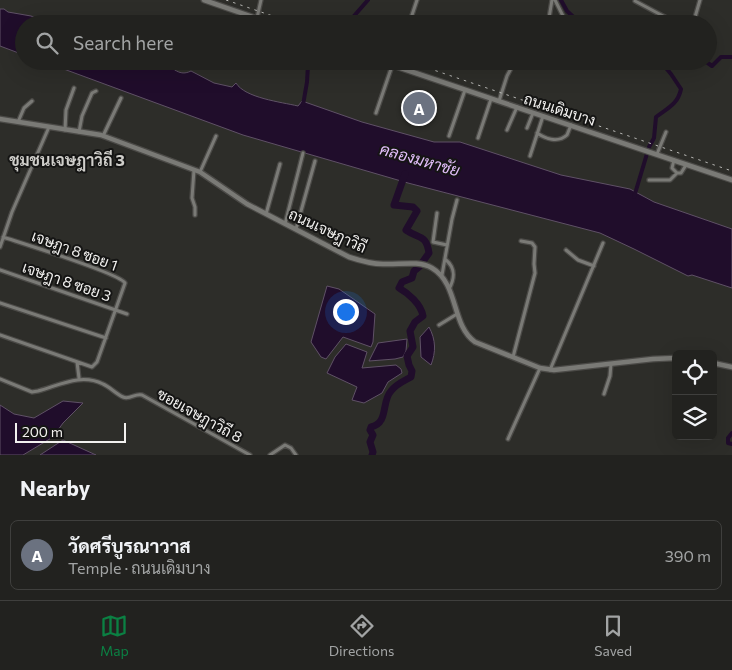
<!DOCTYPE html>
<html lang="en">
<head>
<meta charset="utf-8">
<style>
	:root { --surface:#22221f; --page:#2e2f2c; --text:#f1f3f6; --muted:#a2a4a4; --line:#3f3f3d; --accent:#0b8043 }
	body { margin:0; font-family:Commissioner,Sarabun,sans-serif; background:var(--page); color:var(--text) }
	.controls { position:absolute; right:15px; bottom:15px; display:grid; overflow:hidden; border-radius:8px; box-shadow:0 5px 20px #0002 }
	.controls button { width:45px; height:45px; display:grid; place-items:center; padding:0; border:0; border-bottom:1px solid var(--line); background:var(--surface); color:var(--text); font:25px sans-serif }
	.scale { position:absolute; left:15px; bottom:12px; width:111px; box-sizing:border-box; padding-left:5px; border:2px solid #f2f1ef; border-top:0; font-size:14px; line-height:18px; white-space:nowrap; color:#f2f1ef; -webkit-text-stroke:4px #151514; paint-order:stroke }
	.you { position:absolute; left:345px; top:311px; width:18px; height:18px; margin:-12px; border:4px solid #fff; border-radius:50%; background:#1a73e8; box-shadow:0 0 0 8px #1a73e833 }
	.badge { display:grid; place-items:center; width:32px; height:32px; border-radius:50%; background:var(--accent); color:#fff; font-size:16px; font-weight:700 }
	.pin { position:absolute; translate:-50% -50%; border:2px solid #fff; box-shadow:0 1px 5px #0006 }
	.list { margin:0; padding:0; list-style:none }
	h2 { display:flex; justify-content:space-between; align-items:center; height:65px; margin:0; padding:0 20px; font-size:21px }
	h2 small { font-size:16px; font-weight:400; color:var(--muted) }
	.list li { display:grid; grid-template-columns:32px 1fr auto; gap:15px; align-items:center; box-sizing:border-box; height:70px; margin:0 10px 10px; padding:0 10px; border:1px solid var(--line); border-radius:8px }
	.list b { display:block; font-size:19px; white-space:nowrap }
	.list p { margin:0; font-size:16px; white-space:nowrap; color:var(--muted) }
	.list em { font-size:16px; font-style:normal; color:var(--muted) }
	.icon { flex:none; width:28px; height:28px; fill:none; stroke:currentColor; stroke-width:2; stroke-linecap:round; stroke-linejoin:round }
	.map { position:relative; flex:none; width:732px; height:455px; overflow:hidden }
	.search { position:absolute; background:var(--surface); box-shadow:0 5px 20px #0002; left:15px; right:15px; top:15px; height:55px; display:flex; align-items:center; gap:12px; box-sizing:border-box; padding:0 18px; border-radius:28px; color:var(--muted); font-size:19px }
	.sheet { height:145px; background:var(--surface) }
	nav { display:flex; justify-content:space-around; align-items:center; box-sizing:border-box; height:70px; border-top:1px solid var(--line); background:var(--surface); font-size:14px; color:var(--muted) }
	nav a { display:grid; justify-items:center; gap:2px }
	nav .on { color:var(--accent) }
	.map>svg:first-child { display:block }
	.water { fill:#200d2b; stroke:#5f5166 }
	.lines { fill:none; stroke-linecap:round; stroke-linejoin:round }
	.canal { stroke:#200d2b; stroke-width:4 }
	.river { stroke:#200d2b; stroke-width:7 }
	.street-casing { stroke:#4b4a47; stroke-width:5.5 }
	.secondary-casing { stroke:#4b4a47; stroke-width:7 }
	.street { stroke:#7a7a76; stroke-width:3 }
	.secondary { stroke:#7a7a76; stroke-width:4.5 }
	.rail { stroke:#b7b7b4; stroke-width:1; stroke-dasharray:2.5 5; stroke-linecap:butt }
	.labels { text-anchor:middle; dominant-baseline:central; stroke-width:4; stroke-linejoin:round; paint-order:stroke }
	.street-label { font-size:15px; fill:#f2f1ef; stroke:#151514 }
	.neighbourhood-label { font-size:16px; font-weight:bold; fill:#d0cfcb; stroke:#151514 }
	.water-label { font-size:16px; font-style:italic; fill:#e1bdf9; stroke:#151514 }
</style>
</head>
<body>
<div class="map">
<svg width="732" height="455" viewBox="0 0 732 455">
	<rect width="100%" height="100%" fill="#2d2d29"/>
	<path class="water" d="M0,9H4L8,12L31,16L50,24H24V55L0,46Z
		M42,61H147C152,63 154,62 160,62C172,64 177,78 191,71L214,83L232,87L236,83C245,98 281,102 298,106L302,101L362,122L434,142H460L561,175L630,189L654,202L732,229V288L692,275L688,276L634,249L600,233L408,183L243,135Z
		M327,286L339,289L375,314L373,342L371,347L343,337L326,359L321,357L311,342Z
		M429,327C436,340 436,352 431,365L421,357L420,337Z
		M407,339L406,351L403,357L395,359L369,361L378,343Z
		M346,344L367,352L362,368L396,365L401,369L402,373L388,382L382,393L364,403L352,400L357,387L327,373L335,357Z
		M63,401L83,403L63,423L53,437L23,455H0V405L14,414L34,418Z
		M63,440L96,455H40Z"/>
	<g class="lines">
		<path class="canal" d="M561,0L567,11L581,24
			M347,24L368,0
			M705,61L712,66L721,57H732
			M303,105L307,82L308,65L310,61
			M634,197L649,147L654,138L656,117C668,108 678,104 681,89L671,74L660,61
			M732,433L728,438V443L732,444"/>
		<path class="river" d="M372,455L373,452L370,442L373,435L370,430L371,427C389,423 381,402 391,391C396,384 404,381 411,377L412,371L409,365L407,356L413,347L410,331L415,322L423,316C421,304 408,293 399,288L402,282L412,278L414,271L419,267L429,253C426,234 419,239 406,230L417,211L413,207L394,205L405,174"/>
		<defs>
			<path id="street" d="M555,0L563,16L570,24
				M635,1L678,24
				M257,18L261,0
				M244,24L247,15
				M409,24L417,0
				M548,24L552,0
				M693,24L700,0
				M499,101L507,76L515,61
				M376,113L392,66
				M18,122L24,108L32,101
				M527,128L533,113
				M65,130L66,110L74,88
				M507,130L517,107
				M79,132L82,116L92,93L96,91
				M537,133C546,139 558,143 567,135L571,125
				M103,136L121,98
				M449,136L465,90
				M478,138L491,99
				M657,154L666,132
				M530,156L543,116
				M674,160L672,168L677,173H681L686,165
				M194,170L192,198L195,207V215
				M200,172L216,136
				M649,180H670L677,173
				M437,213L433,242L447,245
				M266,214L280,164
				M285,224L303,153
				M296,229L315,161
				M0,247L12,212L49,127
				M566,250L578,260L594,266
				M445,259C456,268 455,278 449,289
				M0,270L127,314
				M442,275L452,219L457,200
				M0,303L106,338
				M439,325L457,314
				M0,335L92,367L97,362L125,283C119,273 21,243 3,237
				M513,357L535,273L534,264L535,247L532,243L521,241
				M77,362L79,378
				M550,370L603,243
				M0,379L32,392L38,391C60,385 81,373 103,384C110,387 116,394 123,397C130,400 135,393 142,395L250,455
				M604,394L610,376L611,364
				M508,439L540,368
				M270,455L285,445L291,448L296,455"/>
			<path id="secondary" d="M204,0L273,24
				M380,61L732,180
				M0,119L101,135L200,172L247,204L349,257C361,261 371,264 383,264C399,265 418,260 432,268C459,284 451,325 475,342L540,368L554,370L653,359L676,358
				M713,363L732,367"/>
		</defs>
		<use href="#street" class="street-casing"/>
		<use href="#secondary" class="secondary-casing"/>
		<use href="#street" class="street"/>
		<use href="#secondary" class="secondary"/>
		<path class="rail" d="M226,0L296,24
			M407,61L732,171"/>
	</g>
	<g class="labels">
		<g class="street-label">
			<text transform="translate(560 109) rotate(18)">ถนนเดิมบาง</text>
			<text transform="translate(328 230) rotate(25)">ถนนเจษฎาวิถี</text>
			<text transform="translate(75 250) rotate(20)">เจษฎา 8 ซอย 1</text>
			<text transform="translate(67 281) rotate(19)">เจษฎา 8 ซอย 3</text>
			<text transform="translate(200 415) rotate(29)">ซอยเจษฎาวิถี 8</text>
		</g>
		<g class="neighbourhood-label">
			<text x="67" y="159">ชุมชนเจษฎาวิถี 3</text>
		</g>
		<g class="water-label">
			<text transform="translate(420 159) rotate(16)">คลองมหาชัย</text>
		</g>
	</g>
</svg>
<div class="controls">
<button><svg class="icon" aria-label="locate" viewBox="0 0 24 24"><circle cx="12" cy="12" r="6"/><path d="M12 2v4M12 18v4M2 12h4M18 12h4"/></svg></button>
<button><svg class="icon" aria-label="layers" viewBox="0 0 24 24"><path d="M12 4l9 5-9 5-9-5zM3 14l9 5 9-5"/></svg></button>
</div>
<div class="scale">200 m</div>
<div class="you"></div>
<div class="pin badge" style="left:419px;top:108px;background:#6b7280">A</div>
<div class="search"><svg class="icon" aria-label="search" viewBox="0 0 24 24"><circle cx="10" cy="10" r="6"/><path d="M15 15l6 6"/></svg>Search here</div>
</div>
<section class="sheet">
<h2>Nearby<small></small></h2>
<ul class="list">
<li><span class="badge" style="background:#6b7280">A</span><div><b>วัดศรีบูรณาวาส</b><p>Temple · ถนนเดิมบาง</p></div><em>390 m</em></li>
</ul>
</section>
<nav>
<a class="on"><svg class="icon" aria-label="map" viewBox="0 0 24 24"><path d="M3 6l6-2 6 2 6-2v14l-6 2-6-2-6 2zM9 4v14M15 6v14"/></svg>Map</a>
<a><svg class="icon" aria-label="directions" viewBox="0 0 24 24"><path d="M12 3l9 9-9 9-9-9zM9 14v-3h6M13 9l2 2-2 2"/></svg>Directions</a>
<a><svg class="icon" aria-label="saved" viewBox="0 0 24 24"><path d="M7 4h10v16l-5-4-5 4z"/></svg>Saved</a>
</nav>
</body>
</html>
